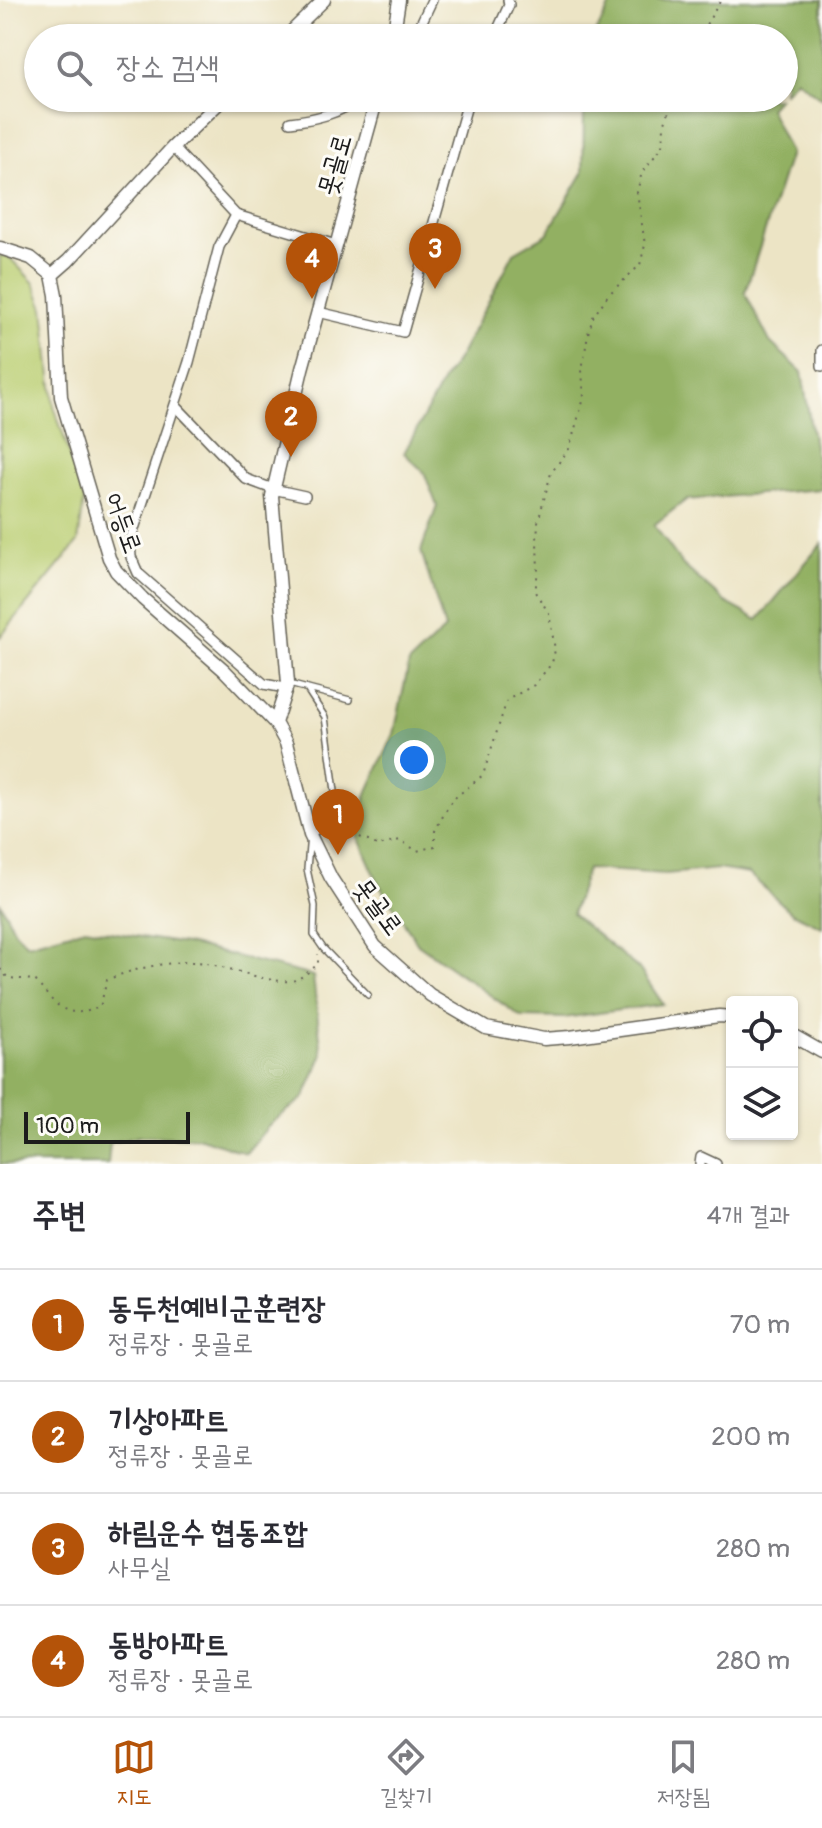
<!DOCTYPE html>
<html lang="ko">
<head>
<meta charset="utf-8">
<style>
	:root { --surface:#fff; --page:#f7f7f7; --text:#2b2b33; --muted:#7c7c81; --line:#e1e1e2; --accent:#b45309 }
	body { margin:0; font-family:Pangolin,"Poor Story",sans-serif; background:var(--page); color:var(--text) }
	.controls { position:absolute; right:24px; bottom:24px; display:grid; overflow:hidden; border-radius:8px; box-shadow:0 2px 6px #0004 }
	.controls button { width:72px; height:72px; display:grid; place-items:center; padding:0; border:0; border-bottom:2px solid var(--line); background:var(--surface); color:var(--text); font:40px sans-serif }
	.scale { position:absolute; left:24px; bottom:20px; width:166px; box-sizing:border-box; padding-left:8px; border:4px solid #1c1c1c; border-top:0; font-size:22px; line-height:28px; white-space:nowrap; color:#1c1c1c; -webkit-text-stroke:6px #fdfcf7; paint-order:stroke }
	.you { position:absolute; left:414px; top:760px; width:28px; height:28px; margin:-20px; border:6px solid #fff; border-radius:50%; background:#1a73e8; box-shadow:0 0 0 12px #1a73e833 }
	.badge { display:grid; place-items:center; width:52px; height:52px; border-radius:50%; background:var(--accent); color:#fff; font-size:26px; font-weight:700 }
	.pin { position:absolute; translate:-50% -66px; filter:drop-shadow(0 2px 4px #0008) }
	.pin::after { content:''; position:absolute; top:42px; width:28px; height:24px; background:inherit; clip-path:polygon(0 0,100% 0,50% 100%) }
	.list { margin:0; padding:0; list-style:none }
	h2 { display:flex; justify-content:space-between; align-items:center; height:104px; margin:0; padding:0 32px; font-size:34px }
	h2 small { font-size:26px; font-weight:400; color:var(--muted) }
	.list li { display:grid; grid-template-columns:52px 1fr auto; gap:24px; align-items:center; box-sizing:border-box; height:112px; padding:0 32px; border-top:2px solid var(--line) }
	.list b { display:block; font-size:30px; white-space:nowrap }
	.list p { margin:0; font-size:26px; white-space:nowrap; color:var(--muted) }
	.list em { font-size:26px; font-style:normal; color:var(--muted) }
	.icon { flex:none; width:44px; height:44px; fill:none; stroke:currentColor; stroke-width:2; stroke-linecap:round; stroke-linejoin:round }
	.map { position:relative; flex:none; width:822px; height:1164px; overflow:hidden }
	.search { position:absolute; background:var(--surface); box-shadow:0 2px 6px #0004; left:24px; right:24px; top:24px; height:88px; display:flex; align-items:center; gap:20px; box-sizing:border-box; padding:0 28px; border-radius:44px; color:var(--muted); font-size:30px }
	.sheet { height:552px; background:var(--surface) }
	nav { display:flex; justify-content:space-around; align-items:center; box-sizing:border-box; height:112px; border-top:2px solid var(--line); background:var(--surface); font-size:22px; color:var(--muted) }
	nav a { display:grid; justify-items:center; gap:4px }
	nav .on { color:var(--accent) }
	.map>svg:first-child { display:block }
	.green { fill:#b9cd70; stroke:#6a7446; stroke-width:2 }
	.forest { fill:#92b062; stroke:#57663f; stroke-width:2 }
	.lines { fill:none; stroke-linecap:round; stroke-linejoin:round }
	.service-casing { stroke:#656257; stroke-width:8 }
	.minor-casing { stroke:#656257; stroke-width:12 }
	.tertiary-casing { stroke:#656257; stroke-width:15 }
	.path { stroke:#656257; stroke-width:2; stroke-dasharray:2 6; stroke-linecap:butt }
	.service { stroke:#fff; stroke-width:5 }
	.minor { stroke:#fff; stroke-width:9 }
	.tertiary { stroke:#fff; stroke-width:12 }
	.labels { text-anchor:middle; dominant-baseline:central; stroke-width:6; stroke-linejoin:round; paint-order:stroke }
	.street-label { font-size:26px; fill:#1c1c1c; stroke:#fdfcf7 }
</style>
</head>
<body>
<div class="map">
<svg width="822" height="1164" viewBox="0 0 822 1164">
	<rect width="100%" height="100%" fill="#fdfcf7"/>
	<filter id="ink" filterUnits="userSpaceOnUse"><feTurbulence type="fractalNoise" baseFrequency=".0125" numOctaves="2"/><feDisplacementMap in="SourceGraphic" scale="16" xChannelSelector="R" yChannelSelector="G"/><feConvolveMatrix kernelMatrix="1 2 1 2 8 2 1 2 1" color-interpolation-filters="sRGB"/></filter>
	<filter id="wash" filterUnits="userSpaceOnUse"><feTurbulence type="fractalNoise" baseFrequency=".006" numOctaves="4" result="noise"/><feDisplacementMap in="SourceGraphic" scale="32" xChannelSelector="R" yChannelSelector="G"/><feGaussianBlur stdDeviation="1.8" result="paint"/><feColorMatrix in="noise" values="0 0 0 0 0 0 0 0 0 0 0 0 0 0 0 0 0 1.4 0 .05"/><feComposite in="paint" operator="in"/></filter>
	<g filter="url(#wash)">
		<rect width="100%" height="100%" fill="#ece4c5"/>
		<path class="green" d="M0,255L9,257L34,283L44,308L54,406L84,500L78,542L0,637Z"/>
		<path class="forest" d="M613,0H822V99L796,79L784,92V38H593Z
			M581,98H778L769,108L790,153L745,293L770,342L802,372L821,489L686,500L654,525L683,565L725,602L758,620L822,543V927L792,913L749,874L718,869L666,874L587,869L572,914L640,970L663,1004L564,1018L521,1017L418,944L379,884L355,830L368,791L394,734L409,663L445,629L421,551L437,506L424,472L404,453L445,377L459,357L514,253L547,234L583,173L584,113Z
			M0,902L15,931L27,944L85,928L191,945L313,976L322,1056L304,1098L270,1124L246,1153L201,1138L140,1136L110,1143L108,1164H0Z"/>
	</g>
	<g filter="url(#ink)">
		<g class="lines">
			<defs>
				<path id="service" d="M289,684L350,700
					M306,688L325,717L335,791L330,823L310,835L307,869L315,906L314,935L323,948L368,995"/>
				<path id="minor" d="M409,38L417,32L432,0
					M494,38L509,5L508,0
					M290,122C315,119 339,114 359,98
					M173,147L236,215
					M236,215L219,247L189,362L130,541L131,557L138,573L264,684L285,688
					M236,215L336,245
					M318,312L403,332L469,98
					M822,350V366
					M175,405L246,479L273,489L305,496
					M700,1164L701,1157L716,1164"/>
				<path id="tertiary" d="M285,38L324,0
					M393,38L399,0
					M0,248L31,258L52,275L56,295L61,397L109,558L116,571L143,599L224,670L275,723L286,743L310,835L331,878L375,946L430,995L486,1028L544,1039L570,1037L719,1016L732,1017
					M52,275L68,261L173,147L224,98
					M275,723L288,683L272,496L302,369L377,98
					M792,1035L822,1052"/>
			</defs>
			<use href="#service" class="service-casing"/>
			<use href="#minor" class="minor-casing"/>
			<use href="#tertiary" class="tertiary-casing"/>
			<path class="path" d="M698,38L721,0
				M338,827L379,846L400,840L417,851L435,846V831L451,801L483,775L507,700L534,685L552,663L555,650L549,613L535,592L538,571L537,541L538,522L551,473L569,449L584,398L582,370L588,334L593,317L608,295L640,265L645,245L637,192L642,172L663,146L664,125L674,98
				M0,969L8,978L35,980C55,1005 66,1021 100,1007L107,980C133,968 177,959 205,963C227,966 279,988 298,979C305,975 312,969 318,964V954"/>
			<use href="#service" class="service"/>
			<use href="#minor" class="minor"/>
			<use href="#tertiary" class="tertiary"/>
		</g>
	</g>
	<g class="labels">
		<g class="street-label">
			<text transform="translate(335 165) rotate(-74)">못골로</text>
			<text transform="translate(123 523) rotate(70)">어등로</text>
			<text transform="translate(378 907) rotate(54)">못골로</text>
		</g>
	</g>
</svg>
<div class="controls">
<button><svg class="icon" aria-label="locate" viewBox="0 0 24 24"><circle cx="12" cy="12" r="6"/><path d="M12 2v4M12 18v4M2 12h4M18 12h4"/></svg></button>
<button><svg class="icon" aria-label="layers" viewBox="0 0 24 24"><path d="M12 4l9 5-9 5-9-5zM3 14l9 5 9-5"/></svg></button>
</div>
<div class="scale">100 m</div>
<div class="you"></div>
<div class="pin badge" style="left:338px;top:855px">1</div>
<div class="pin badge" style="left:291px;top:457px">2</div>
<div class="pin badge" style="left:435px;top:289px">3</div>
<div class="pin badge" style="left:312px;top:299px">4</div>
<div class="search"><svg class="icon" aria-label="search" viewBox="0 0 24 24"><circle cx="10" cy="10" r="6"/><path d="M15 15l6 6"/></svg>장소 검색</div>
</div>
<section class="sheet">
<h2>주변<small>4개 결과</small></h2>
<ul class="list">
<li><span class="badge">1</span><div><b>동두천예비군훈련장</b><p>정류장 · 못골로</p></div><em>70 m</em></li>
<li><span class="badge">2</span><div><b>기상아파트</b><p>정류장 · 못골로</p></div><em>200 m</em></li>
<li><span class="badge">3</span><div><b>하림운수 협동조합</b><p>사무실</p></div><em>280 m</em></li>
<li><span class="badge">4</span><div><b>동방아파트</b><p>정류장 · 못골로</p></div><em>280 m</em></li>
</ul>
</section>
<nav>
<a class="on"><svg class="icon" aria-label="map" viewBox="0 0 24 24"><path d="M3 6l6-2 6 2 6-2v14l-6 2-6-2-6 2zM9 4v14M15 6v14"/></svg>지도</a>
<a><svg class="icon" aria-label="directions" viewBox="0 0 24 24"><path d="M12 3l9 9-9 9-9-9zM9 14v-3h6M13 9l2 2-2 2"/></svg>길찾기</a>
<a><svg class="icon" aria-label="saved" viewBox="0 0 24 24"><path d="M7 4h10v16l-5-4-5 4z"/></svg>저장됨</a>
</nav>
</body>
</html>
